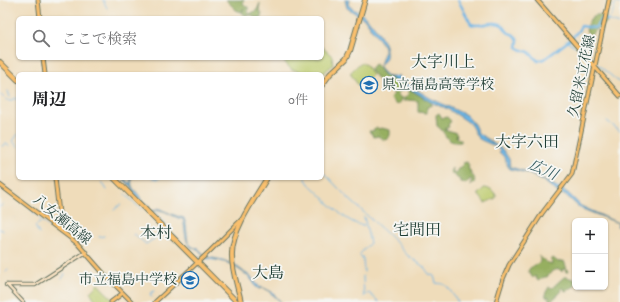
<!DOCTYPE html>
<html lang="ja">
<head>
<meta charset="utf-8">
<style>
	:root { --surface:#fff; --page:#f2f2f2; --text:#202124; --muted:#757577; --line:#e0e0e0 }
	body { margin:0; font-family:"IM FELL DW Pica","Noto Serif JP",serif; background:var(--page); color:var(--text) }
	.controls { position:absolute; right:12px; bottom:12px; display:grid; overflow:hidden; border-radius:6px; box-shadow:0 1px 3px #0004 }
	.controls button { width:36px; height:36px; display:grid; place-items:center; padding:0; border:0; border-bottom:1px solid var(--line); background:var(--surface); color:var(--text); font:20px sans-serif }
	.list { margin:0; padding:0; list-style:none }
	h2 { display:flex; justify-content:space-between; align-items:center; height:52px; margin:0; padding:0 16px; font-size:17px }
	h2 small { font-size:13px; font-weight:400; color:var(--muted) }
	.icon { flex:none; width:22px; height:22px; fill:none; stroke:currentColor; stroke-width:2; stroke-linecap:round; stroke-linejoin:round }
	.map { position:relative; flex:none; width:620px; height:302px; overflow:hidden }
	.search { position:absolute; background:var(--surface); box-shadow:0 1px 3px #0004; left:16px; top:16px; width:308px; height:44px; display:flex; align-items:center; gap:10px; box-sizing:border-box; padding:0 14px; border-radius:6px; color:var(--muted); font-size:15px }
	.panel { position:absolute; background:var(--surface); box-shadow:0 1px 3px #0004; left:16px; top:72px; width:308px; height:108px; border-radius:6px }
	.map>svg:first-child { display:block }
	.green { fill:#bdcb6d; stroke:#6e8450 }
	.forest { fill:#96af60; stroke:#5a764a }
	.water { fill:#6eb5e5; stroke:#46798c }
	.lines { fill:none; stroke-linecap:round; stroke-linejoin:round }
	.stream { stroke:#6eb5e5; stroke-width:1 }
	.river { stroke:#6eb5e5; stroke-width:2.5 }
	.secondary-casing { stroke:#687563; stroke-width:4.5 }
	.primary-casing { stroke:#687563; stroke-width:5 }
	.highway-casing { stroke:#687563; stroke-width:6 }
	.secondary { stroke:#fde5c5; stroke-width:2.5 }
	.primary { stroke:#f9bf6d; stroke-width:3 }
	.highway { stroke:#f9bf6d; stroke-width:4 }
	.labels { text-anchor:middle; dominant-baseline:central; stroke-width:3.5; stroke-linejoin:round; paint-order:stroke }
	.street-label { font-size:14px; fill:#1f3d34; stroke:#f6f6f2 }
	.poi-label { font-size:14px; fill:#1f3d34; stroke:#f6f6f2; text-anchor:start }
	.water-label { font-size:15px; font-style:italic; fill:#335b60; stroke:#f6f6f2 }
	.quarter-label { font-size:16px; fill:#1f3d34; stroke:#f6f6f2 }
</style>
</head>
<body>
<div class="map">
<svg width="620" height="302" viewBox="0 0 620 302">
	<rect width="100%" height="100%" fill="#f6f6f2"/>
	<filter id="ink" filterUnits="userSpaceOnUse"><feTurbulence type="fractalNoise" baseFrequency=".025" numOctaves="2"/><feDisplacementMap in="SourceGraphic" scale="8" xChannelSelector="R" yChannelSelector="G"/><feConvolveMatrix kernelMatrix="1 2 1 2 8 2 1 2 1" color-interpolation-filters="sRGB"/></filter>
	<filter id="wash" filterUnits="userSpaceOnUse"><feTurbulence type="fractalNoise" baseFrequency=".012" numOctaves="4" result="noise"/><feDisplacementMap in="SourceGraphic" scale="16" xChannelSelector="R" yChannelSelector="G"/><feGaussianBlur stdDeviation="0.9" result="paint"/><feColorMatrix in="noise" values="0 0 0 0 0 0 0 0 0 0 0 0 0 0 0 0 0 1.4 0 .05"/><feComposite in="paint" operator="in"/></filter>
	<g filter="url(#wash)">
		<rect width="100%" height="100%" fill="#efdcba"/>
		<path class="green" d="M322,47L332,56L333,65L322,74H307L291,69L281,58H322Z
			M360,63H362L366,65L372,75L360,88L350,73Z
			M484,188L491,189L496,195V198L485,203L478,194Z
			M98,284C103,290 108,294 113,299L110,302H97L90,292Z"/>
		<path class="forest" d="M226,0H244L243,4L246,7H248V13L250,14L257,10L260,3L259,10L262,14L260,18H255L252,15H245L242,13L244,8L241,12L236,10Z
			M595,15H604L608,21L591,34H589L586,31L590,19Z
			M374,64C379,66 380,72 385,76C392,81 400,81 406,87L401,91H399L397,95L403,99L400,100L401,102L396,105L390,98L394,94L388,87L385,89L370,70V69Z
			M409,89L431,102L432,105L427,107V113L418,112V101L407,100L404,102V98L408,95Z
			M439,113L442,118L447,117L451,121L448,125L449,127L444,129L456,133L457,136H456L457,138L461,140V142C444,144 447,132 437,126L436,115Z
			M376,127L379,129L381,128L390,130V135L388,139L384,140L378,136L374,137L369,131H373Z
			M467,162L469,166L468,169L470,170V172C473,177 476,177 474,183L470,185L472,179H470L466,184L462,182H460V180L450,172L452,168L453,172L456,174L457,170L463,164V163Z
			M539,256L546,262L552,264V262L550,260L553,258L558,262L564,261L568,272H566L565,269H563L562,272L559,269L552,271L547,277H544L538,281L535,276L533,278L528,271L530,268L540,262V259Z
			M564,277H567L575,280V286L565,291L564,288L561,289L560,293L551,301H549V296L547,298L545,294L549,287L552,288Z"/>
		<path class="water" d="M345,0H349L348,4C351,9 356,10 360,13C371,20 389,42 386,57C385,61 381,63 379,67L386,75L392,78L393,76L396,77L398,75L399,79L430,98L466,115L474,124L478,133L503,150L509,159L510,167L528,172L538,177L568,193L581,206L620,224V228L617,226L618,223L580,208L568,197L556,191L545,182L527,173L510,169C505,164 508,159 499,152L500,151C495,144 485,143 478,138C475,134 473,128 470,124C468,121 445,107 441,106L442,107L429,101L403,84L385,76L379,68L384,53V47L381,42L371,28H370L369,23L367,24L366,20L347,8Z
			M123,178L130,184L131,178H132C131,187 132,187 138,194C140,196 141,200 143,203L149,205L150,210L153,211L158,208C167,212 175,216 184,218L186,225L188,243L193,247L199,249L207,257L223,260L236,266L251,277L260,288L262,287L272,292L281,302L266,289L263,288L259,289L255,286C254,278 232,264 224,262C218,260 212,260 206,257C203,255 201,251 197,250C194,248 191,248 189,245C185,241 185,226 183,219C172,218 163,206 153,212L149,211L148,205L142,204C138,198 132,192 131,185H129Z"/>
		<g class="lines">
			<path class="stream" d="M103,0L107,8
				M620,4L617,3L614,5C614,11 612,16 607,20L620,24
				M566,41L575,46
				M589,58L595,62
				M597,64L620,83
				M8,91L10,97
				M1,95L5,99L10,101L16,98L18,101
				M607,121L620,131
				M18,134L13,141L17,146H18
				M2,146L6,144L9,146
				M322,171L346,196
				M153,178L158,179L160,178
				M305,178L310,185
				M102,182L107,190
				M311,186C326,199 343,222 364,226
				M125,194L141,209
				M347,197L394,240L407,255L424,267L429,274L434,276L436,283L443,284L447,286L458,302
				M0,207L2,205
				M30,209L48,227
				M114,210L121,204
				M154,211L184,246
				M50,213L57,209
				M15,218L17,220
				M0,229L3,231
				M39,234L35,226L41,222
				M133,235L134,234L146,244L155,238
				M168,236L171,239
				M99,237L104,236
				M192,254L196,258H201
				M360,254L370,243L364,217
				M360,255L363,259L364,272
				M204,258L214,260
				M6,272L8,270
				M186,276L187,277
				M363,276L364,296
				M62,279L65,274
				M18,293L19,295
				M364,296L369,293L379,302
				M152,297L150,294L154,291"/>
			<path class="river" d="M458,0L471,24C480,28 490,20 500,24C505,25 505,31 509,33C511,34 514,34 515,36L518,41L517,47L522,50L529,52L538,61L546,58L571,39L578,31L581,26L595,28L602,19L607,20"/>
		</g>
	</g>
	<g filter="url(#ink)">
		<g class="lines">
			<defs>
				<path id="secondary" d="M6,285H35L86,252
					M7,285L23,302"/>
				<path id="primary" d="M38,0L40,18
					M537,0L620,96
					M43,58L45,74
					M55,178L61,231
					M0,185L77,243L105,275L132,302
					M111,302L123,293
					M155,302L210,251L241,220
					M496,302L503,279L509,265L543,212L572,174L609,0"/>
				<path id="highway" d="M0,62L18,80
					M322,85L330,74L346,59L350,51L365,0
					M114,178L237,302
					M241,302C238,287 231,269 232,253C232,230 255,198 267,178"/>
			</defs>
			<use href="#secondary" class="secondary-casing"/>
			<use href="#primary" class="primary-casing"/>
			<use href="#highway" class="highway-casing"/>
			<use href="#secondary" class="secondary"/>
			<use href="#primary" class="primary"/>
			<use href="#highway" class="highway"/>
		</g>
	</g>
	<defs>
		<symbol id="school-ring" viewBox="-11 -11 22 22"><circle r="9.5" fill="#f6f6f2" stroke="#1f6fb2" stroke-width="1.5"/><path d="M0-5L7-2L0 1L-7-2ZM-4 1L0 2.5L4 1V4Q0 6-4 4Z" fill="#1f6fb2"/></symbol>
	</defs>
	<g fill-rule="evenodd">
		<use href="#school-ring" x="359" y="75" width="20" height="20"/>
		<use href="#school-ring" x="180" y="270" width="20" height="20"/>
	</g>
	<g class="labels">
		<g class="street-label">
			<text transform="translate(582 76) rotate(-78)">久留米立花線</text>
			<text transform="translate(62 220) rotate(39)">八女瀬高線</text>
		</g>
		<g class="poi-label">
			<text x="382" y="85">県立福島高等学校</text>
			<text x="177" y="280" text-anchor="end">市立福島中学校</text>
		</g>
		<g class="water-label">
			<text transform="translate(543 170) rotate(24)">広川</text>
		</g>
		<g class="quarter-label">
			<text x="443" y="62">大字川上</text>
			<text x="527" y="142">大字六田</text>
			<text x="417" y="230">宅間田</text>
			<text x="156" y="233">本村</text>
			<text x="268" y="273">大島</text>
		</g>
	</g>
</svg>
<div class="controls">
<button>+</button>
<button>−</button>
</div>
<div class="search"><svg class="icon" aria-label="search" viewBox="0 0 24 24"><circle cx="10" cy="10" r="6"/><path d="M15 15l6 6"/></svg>ここで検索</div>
<section class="panel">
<h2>周辺<small>0件</small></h2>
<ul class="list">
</ul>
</section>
</div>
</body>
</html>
